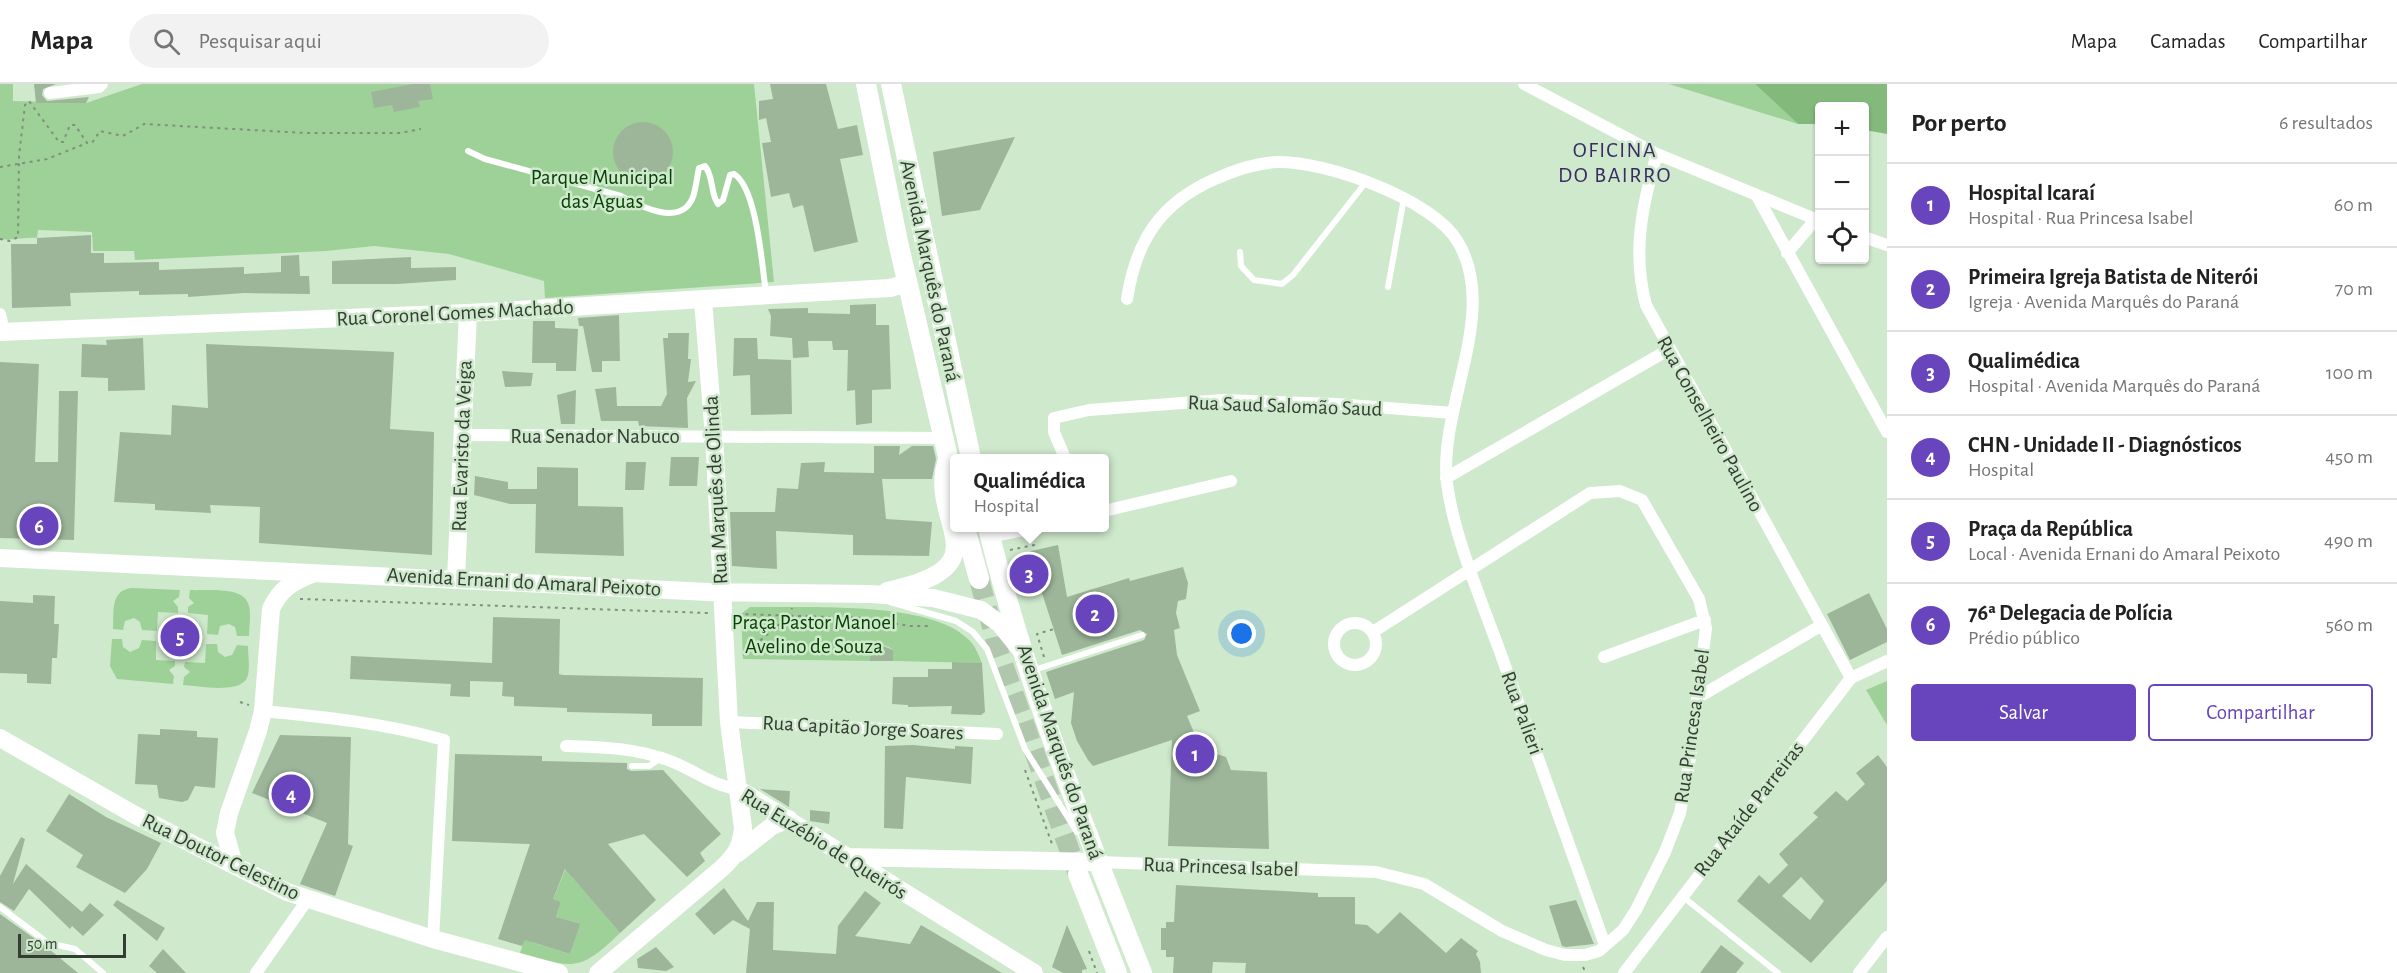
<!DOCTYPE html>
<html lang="pt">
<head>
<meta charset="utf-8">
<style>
	:root { --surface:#fff; --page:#f2f2f2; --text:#222; --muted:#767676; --line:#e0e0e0; --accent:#6845bd }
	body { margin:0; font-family:"Alegreya Sans",sans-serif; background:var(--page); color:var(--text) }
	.controls { position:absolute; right:18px; top:18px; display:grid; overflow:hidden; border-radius:6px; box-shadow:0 2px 4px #0004 }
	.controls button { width:54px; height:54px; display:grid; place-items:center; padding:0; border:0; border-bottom:2px solid var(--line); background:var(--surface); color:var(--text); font:30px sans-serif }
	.scale { position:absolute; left:18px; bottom:15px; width:108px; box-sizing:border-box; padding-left:6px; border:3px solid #333d32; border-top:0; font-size:16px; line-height:21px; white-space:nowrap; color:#333d32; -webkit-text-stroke:4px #cfe9cc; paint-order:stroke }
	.you { position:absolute; left:1242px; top:550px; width:21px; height:21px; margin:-15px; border:4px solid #fff; border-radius:50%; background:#1a73e8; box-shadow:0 0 0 9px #1a73e833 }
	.badge { display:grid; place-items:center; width:39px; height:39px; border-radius:50%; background:var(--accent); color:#fff; font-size:20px; font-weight:700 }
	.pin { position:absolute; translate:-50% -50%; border:3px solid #fff; box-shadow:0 2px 6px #0006 }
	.popup { position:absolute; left:950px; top:370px; width:159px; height:78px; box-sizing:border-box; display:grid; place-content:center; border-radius:6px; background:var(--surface); filter:drop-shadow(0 2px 4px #0005); font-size:20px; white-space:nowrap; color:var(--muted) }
	.popup b { font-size:22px; color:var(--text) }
	.popup::after { content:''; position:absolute; left:50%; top:100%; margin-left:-12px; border:12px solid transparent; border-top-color:var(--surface) }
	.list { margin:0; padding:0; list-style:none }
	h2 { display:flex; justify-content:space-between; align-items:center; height:78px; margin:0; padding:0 24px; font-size:26px }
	h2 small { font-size:20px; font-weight:400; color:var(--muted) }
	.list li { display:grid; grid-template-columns:39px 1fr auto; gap:18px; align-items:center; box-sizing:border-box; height:84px; padding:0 24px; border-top:2px solid var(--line) }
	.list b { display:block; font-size:22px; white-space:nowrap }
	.list p { margin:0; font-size:20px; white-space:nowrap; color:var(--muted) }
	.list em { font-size:20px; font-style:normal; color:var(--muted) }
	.actions { display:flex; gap:12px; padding:18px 24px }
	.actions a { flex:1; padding:14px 0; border:2px solid var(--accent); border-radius:6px; text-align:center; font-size:21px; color:var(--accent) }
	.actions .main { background:var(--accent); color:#fff }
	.icon { flex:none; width:33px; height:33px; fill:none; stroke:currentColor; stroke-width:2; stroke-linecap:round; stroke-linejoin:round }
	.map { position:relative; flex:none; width:1887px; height:889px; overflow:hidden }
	header { display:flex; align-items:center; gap:36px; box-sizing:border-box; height:84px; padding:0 30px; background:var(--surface); border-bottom:2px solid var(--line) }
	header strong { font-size:28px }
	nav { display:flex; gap:33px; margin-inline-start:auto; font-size:21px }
	.search { width:420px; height:54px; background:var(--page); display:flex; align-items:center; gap:15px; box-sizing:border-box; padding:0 21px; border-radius:33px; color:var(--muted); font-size:22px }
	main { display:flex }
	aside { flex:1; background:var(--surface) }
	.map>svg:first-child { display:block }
	.green { fill:#9ed198 }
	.forest { fill:#83ba7c }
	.building { fill:#9db69a; fill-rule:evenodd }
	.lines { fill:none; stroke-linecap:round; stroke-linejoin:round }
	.primary-tunnel { stroke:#b0c7ad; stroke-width:20; stroke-dasharray:20 10; stroke-linecap:butt }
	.path { stroke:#7f917d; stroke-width:2; stroke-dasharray:3 4.5; stroke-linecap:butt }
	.lane { stroke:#fff; stroke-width:6 }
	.street { stroke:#fff; stroke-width:12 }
	.secondary { stroke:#fff; stroke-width:18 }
	.primary { stroke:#fff; stroke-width:20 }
	.labels { text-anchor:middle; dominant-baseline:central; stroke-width:5; stroke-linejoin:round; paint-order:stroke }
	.park-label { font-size:21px; fill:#064103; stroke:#cfe9cc }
	.street-label { font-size:21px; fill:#333d32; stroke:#cfe9cc }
	.neighbourhood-label { font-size:22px; letter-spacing:1.5px; fill:#3a2a65; stroke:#cfe9cc }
</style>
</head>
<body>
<header>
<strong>Mapa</strong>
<div class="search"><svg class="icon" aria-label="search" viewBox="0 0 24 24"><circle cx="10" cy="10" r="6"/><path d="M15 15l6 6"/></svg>Pesquisar aqui</div>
<nav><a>Mapa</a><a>Camadas</a><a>Compartilhar</a></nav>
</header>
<main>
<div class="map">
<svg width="1887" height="889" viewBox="0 0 1887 889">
	<rect width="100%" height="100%" fill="#cfe9cc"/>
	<path class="green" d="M0,0H13V17L86,19L142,0H754L774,198L545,214L544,197L449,170L374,162L326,167L135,176L134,167H93L92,148L38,146L37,154C24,153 12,157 0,155Z
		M1669,0H1755L1798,40Z
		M132,504L180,506L179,513L173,517L178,523V529L158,528L157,547L142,546L140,538L134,534L125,537L123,546L113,545C114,528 110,506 132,504Z
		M190,506C204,507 242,502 248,519C252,528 249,542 249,552H237L235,543L229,540L220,542L218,551L207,550L208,531L188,529V523L194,519L189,514Z
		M750,523C803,524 930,516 968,555C975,561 978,570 982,579L893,577V566C885,560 877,559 869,566L870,577L743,575L741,530Z
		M112,555H122L123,563L130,568L139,564L142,556L156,557V576L175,577V582L169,586L174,592L173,600L117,595L110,582Z
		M206,560H217L218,568L225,573L232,571L237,561L248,562C248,571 250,582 248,591C244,611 199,602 183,601L184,593L190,588L184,583L185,578L205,579Z
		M1887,597V641L1866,606Z
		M578,768L572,793L620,849C579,889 573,884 520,869L539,811L531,858L570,870L579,841L556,833L561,818L553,815L572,770Z"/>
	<path class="forest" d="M1755,0H1887V50L1865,46L1864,22H1820L1819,40H1798Z"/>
	<path class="building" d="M34,0H56L43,5L42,11L47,17L89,13L86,19H36Z
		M413,0H430L433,15L418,17L420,23L394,28L392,21L374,24L371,8Z
		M770,0H826L838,45L857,41L863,71L840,75L858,158L814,168L803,121L793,124L789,109L771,113L762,59L771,58L766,34L759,36V17L773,15Z
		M613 68a30 30 0 1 1 60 0a30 30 0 1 1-60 0Z
		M1015,53L980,126L942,132L933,68Z
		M91,151V169H104V179L159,178V186L244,183V190L281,188V172L299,171L300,192H309L310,210L244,209L188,213V210L139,211V207L70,209L71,222L12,224L11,160H37V154Z
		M411,173V184L456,183V196L397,200H332V177Z
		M876,220V241H889L891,305L872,306V339L856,341L855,306L847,307L848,266H833L832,257H808L809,273L793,274L792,254L770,252L771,232L768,225L808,224V229L850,230V221Z
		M619,231L620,277H602V288H592L583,242H579L578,234Z
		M533,237H555V244L578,245L576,287H556V279H532Z
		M668,249H689L688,275H691L688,298L696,297L687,314L688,344L639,342L638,337H601L595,305L616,303L617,322H661L667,310L663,254H668Z
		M143,254L145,306L108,307V294L81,293L82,260L107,261L106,256Z
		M734,254H757L758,275L791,276L792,330L751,331L750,291L733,292Z
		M206,260L394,268L390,345L434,348L432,471L259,459L260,423L210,421L211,429L155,426V420L114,418L120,348L171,351L172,321L208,324Z
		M0,278L39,280L35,378H58L59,307H78L74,456L0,454Z
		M502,287L533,289L531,302L505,303Z
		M576,306L575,340H561L557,311Z
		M874,362H900L899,371L912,362H933L936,375L932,395H882L886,435L932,438L929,472L853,471V451L776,447L777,485L732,482L730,428H775L777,404L798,405L801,379L825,378L824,388L874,389Z
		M671,373H699L697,402H669Z
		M626,378H646L644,406H625Z
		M537,383L578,384V422L623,423L624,472L535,469L536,420H510L474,411L475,392L508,398V405H537Z
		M1058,461L1067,513L1129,494L1130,497L1183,483L1188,499L1186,515L1178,517L1176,529L1180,544L1174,546L1177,571L1200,627L1187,632L1201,665L1226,673L1231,686L1267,688L1269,765L1168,762L1172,656L1093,682L1088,676L1077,657L1071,639L1074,608L1055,615L1046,588L1144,556L1147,550L1140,546L1062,571L1042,509L1031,512L1018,470Z
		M1869,509L1887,545V558L1850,576L1827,530Z
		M33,511L55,512L54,540H59L57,574H52L51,600L27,599V590L0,589V517L33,519Z
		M493,533L560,535L559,590L563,591L703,594L702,642H652V630L567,628V624L514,622V613L502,612L503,598L470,597V613L450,612L451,600L350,595L351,572L492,579Z
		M881,561L893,566V577H870L869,566L874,562Z
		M952,578L982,579L985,628L981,631L951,630L952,622L908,623V621L892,620L893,593H928V585H952Z
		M160,645L197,647V653L218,654L215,704L195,702L188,716L182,718L159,714L157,701L135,700L138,650L160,651Z
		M280,651L351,653L348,760L353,762L335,812L300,800L327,739L252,709Z
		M913,661L955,665V662L973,663L971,700L906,693L903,745L884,744L885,662Z
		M455,670L542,672V677L627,679V685L631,687L663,686L721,750L700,769L705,777L687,793L644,750L608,760L656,816L620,849L565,785L553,815L561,818L556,833L580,840L570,870L525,856L522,862L498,855L530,760L452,757Z
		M1878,671L1887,683V797L1811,879L1737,817L1759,791L1769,800L1788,781L1779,770L1818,733L1813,729L1836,707L1847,717L1865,700L1856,689ZM1801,793L1824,817L1810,836L1782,812Z
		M760,705L790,707L789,723Z
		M69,710L106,733L161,759L147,785L125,809L76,783L83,771L46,747Z
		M810,726L830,728L829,740L810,737Z
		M21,753L25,755L13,800L26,780L82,828L90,819L104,831L83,852L72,842L70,845L29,805L14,827L0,818V792Z
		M1176,801L1318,809V813H1355V840L1367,841L1378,850L1400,828L1446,869L1461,854L1478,867L1476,870L1480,878L1481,889H1245L1246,879L1213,878L1212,889H1173L1174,873H1166V866H1161V844H1166V838H1174Z
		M724,804L748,837L757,818H774L773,866L836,870L838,842L865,807L881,819L855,852L910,860L921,841L1002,889H746L750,845L733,836L714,851L695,830Z
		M117,816L165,844L157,857L113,821Z
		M1576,816L1594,860L1566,863L1562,862L1549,822Z
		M0,830L49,865L78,889H0Z
		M1067,841L1087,885L1082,886V889H1063L1052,883Z
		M1721,861L1744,879L1736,889H1700Z
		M656,863L674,883L666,887L638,884L637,875Z
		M163,865L186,889H157L149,882Z"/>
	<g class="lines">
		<path class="primary-tunnel" d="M979,495L999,569L1078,790"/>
		<path class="path" d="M0,83L47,75L87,59
			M0,155L10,157L18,153L19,72L25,21L29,17L59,58H63L70,41H75L87,59H92L100,47L123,52L144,40L306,49H400L421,45
			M1010,466L1034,461L1035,466
			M300,515L708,529
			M738,530L863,534L909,542H932
			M743,571L789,532L792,524
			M1044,573L1037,550L1054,545
			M240,618L249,621
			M1025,686L1052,760
			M1089,867L1097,889
			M1583,883L1586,889"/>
		<path class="lane" d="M468,67L485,75L621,112C640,122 681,144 693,113C696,104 697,93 699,84L705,82C714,93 710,109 718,120L723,116L730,91L734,90C757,104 762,182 766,209
			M1240,168L1241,182L1254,196L1282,200L1293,191L1366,98
			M1388,203L1404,114
			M890,518L956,537L973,548L987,565L1025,665L1077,748
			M1031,587L1142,551
			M632,682H649L661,674
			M1682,812L1778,889
			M0,823L48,859L75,865L103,889"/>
		<path class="street" d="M1524,0L1657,70L1820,137
			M50,9L99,3L102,0
			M1657,70C1642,121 1632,169 1646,221L1851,594
			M1757,112L1887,348
			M1864,153L1887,161
			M1787,169L1816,135
			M1127,215C1136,157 1160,119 1215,95C1235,86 1256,79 1277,78C1326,77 1433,115 1458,158C1500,229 1438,323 1447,399C1453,449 1481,516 1499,565C1534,664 1570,762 1605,861
			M0,230L4,248
			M463,351L943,354
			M1065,374L1054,348V334L1089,326L1222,316L1336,320L1453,329
			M1446,394L1668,266
			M1104,427L1231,397
			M990,453L1033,444
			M1334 560a21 21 0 1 1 42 0a21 21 0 1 1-42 0Z
			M1604,573L1705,536
			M1697,614L1822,541
			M263,627C325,633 384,639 444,656L433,855
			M729,638L997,650
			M566,662C603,663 638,664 673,678C695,687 713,702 738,705
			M1098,778L1376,788L1424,800L1502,847L1546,866L1565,871H1585L1599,867L1623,846L1636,826L1665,768L1680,729L1691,669L1706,544L1699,515L1642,416L1620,407L1590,409L1373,548
			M256,889L308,815
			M1624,889L1851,594L1887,577
			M1859,889L1887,853"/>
		<path class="secondary" d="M0,248L468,229L890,204L908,199
			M0,474L709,508L870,510L933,514L981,526L1000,540L1021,566
			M456,495L468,229
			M887,507C1010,481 923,438 948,373
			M0,654L135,731L287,808L433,855L559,889
			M738,705L1034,889
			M738,769L772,742L789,735
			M848,773L1098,778
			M234,781L225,749L229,729L258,647L263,627L271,525C280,505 292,498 312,490
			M598,889L721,785C735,772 741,764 743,744L729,638L714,353L703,216"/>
		<path class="primary" d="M866,0L898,158L954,399
			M891,0L971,374
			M965,444L979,495
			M988,444C1025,596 1084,743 1142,889
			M1078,790L1117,889"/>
	</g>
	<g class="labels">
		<g class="park-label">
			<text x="602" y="93">Parque Municipal<tspan x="602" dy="24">das Águas</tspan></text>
			<text x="814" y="538">Praça Pastor Manoel<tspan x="814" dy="24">Avelino de Souza</tspan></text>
		</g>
		<g class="street-label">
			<text transform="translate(930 187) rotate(78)">Avenida Marquês do Paraná</text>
			<text transform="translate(455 229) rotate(-3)">Rua Coronel Gomes Machado</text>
			<text transform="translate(1285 322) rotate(2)">Rua Saud Salomão Saud</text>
			<text transform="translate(1710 340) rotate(61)">Rua Conselheiro Paulino</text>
			<text x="595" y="352">Rua Senador Nabuco</text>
			<text transform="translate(462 362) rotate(-88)">Rua Evaristo da Veiga</text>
			<text transform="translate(716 406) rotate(-93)">Rua Marquês de Olinda</text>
			<text transform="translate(524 498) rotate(3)">Avenida Ernani do Amaral Peixoto</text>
			<text transform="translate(1522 629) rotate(70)">Rua Palieri</text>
			<text transform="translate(1692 642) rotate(-82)">Rua Princesa Isabel</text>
			<text transform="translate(863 644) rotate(3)">Rua Capitão Jorge Soares</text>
			<text transform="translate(1060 668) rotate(71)">Avenida Marquês do Paraná</text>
			<text transform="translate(1749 725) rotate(-52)">Rua Ataíde Parreiras</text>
			<text transform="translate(824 760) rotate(32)">Rua Euzébio de Queirós</text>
			<text transform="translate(221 773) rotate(26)">Rua Doutor Celestino</text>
			<text transform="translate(1221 783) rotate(2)">Rua Princesa Isabel</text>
		</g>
		<g class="neighbourhood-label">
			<text x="1615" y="66">OFICINA<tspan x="1615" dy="25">DO BAIRRO</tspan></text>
		</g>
	</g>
</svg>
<div class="controls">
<button>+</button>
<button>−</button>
<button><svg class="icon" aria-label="locate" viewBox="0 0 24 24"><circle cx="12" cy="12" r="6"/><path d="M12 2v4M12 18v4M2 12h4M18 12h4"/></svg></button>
</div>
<div class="scale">50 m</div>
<div class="you"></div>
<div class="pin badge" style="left:1195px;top:670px">1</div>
<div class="pin badge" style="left:1095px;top:530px">2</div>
<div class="pin badge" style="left:1029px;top:490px">3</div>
<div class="popup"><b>Qualimédica</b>Hospital</div>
<div class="pin badge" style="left:291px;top:710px">4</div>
<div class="pin badge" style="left:180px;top:553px">5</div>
<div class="pin badge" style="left:39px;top:442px">6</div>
</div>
<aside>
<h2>Por perto<small>6 resultados</small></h2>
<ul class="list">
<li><span class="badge">1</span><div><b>Hospital Icaraí</b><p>Hospital · Rua Princesa Isabel</p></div><em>60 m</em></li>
<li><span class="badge">2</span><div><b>Primeira Igreja Batista de Niterói</b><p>Igreja · Avenida Marquês do Paraná</p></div><em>70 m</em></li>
<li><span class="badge">3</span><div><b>Qualimédica</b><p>Hospital · Avenida Marquês do Paraná</p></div><em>100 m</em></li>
<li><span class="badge">4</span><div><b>CHN - Unidade II - Diagnósticos</b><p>Hospital</p></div><em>450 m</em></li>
<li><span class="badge">5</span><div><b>Praça da República</b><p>Local · Avenida Ernani do Amaral Peixoto</p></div><em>490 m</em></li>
<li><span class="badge">6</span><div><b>76ª Delegacia de Polícia</b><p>Prédio público</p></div><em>560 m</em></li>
</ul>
<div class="actions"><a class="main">Salvar</a><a>Compartilhar</a></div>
</aside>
</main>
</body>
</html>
